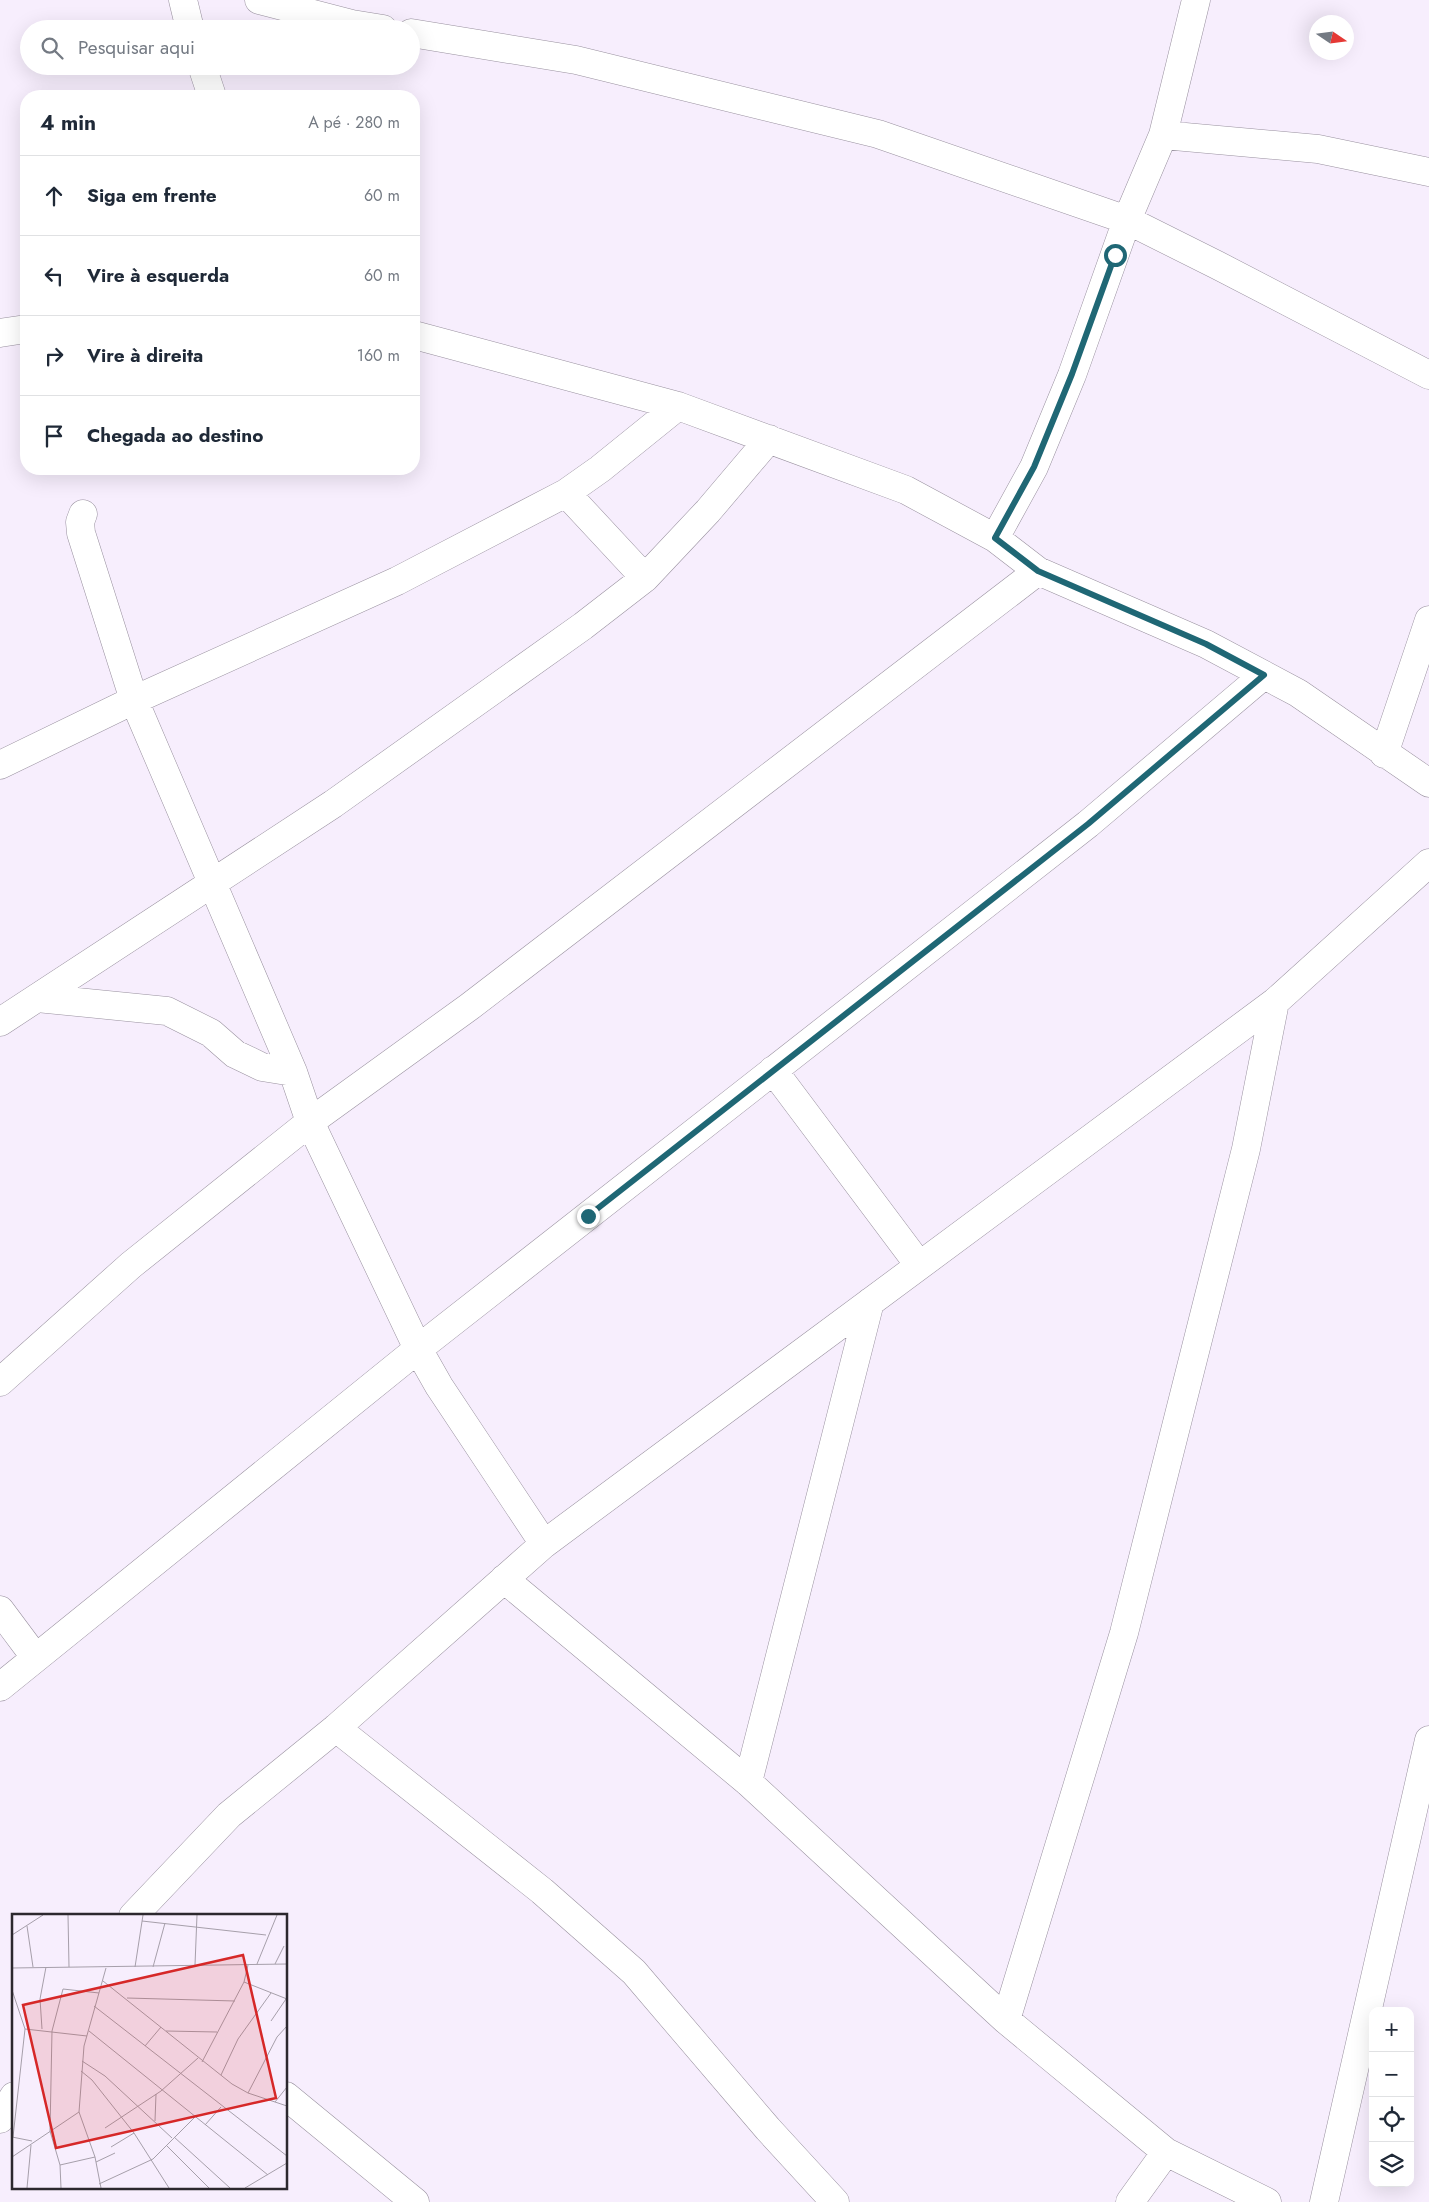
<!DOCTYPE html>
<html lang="pt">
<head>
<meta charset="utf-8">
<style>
	:root { --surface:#fff; --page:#f2f2f3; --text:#1f2937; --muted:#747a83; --line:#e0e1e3 }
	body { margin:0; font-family:Jost,sans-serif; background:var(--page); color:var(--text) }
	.controls { position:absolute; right:15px; bottom:15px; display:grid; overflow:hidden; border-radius:10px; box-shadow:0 5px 20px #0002 }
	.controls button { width:45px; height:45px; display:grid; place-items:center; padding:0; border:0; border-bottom:1px solid var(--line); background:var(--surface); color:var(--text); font:25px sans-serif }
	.compass { position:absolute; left:1309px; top:15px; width:45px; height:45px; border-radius:50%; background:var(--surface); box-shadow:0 5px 20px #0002; rotate:103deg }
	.stop { position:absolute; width:15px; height:15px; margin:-11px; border:4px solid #1f6775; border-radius:50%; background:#fff }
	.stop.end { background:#1f6775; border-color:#fff; box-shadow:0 1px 5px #0008 }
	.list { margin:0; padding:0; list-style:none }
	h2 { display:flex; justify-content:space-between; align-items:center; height:65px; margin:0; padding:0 20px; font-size:21px }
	h2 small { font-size:16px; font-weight:400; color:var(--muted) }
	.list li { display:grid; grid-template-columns:32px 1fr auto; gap:15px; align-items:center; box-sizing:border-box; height:80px; padding:0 20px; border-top:1px solid var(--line) }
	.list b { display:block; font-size:19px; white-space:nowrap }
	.list em { font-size:16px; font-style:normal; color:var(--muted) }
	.icon { flex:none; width:28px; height:28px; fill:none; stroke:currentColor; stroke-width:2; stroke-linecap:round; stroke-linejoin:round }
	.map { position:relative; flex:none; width:1429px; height:2202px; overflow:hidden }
	.search { position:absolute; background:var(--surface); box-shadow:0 5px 20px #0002; left:20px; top:20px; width:400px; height:55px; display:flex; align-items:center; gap:12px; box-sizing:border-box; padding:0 18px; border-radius:28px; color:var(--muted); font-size:19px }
	.panel { position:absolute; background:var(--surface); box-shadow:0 5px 20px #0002; left:20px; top:90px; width:400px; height:385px; border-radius:20px }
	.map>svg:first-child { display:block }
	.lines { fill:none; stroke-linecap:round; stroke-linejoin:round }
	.street-casing { stroke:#99919f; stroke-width:29 }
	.secondary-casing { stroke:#99919f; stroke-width:29 }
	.street { stroke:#fff; stroke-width:28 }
	.secondary { stroke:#fff; stroke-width:28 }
	.route { stroke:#1f6775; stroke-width:6 }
	.inset-road { fill:none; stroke:#a69faa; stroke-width:1 }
	.view { fill:#d62828; fill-opacity:0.15; stroke:#d62828; stroke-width:2.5 }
	.inset-edge { fill:none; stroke:#2c282e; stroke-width:2.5 }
</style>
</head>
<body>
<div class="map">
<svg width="1429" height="2202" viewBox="0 0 1429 2202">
	<rect width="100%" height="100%" fill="#f7eefd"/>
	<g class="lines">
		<defs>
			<path id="street" d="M183,0L190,29
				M259,0L352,24L383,29
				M411,33L576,60L878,134L1127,220L1217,265L1429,375
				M202,66L212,96
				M1163,135L1318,149L1429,172
				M0,333L26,329
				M414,335L678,406L906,490L995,538L1038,571L1206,644L1298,693L1429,783
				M566,493L645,578
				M83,514L80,522L81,533L134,700L293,1072L310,1122L418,1349L439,1386L544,1544
				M995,538L1034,467L1072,375L1127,220L1163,135L1196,0
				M1384,754L1429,620
				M0,765L134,700L397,581L566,493L600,469L678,406
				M37,998L167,1011L211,1033L235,1054L262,1067L293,1072
				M0,1022L333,804L583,626L645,578L708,511L769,439
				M773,1070L919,1265
				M0,1382L131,1265L310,1122L469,1007L1038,571
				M504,1579L748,1782L1006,2020L1166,2152L1267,2202
				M0,1610L35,1657
				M0,1687L418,1349L1088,824L1264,675
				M336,1728L542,1891L634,1972L768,2129L835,2202
				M748,1782L870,1302
				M133,1916L229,1815L336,1728L544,1544L1275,1002L1429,863
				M1006,2020L1124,1633L1246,1149L1275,1002
				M286,2096L415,2202
				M0,2119L14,2096
				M1130,2202L1166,2152"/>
			<path id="secondary" d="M1324,2202L1429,1740"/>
		</defs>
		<use href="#street" class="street-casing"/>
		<use href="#secondary" class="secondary-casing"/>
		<use href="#street" class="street"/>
		<use href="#secondary" class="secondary"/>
	</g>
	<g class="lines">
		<path class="route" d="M588,1216L1088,824L1264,675L1206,644L1038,571L995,538L1034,467L1072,374L1115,255"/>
	</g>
	<g transform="translate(12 1914)">
		<rect width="275" height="275" fill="#f7eefd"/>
		<path class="inset-road" d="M56,1L57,53M130,7L254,21M15,12L21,53M0,21L31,1M245,50L265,1M263,50L272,32M183,51L185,1M123,53L131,1M141,53L153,9M0,54L275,50M91,67L220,170L236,179L275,192M232,68L275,85M0,76L13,115L1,223M115,84L223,87M82,92L275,242M259,107L274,85M13,115L75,122M30,115L28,85L34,53M77,117L256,261M154,117L205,118M133,132L149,113M70,147L93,162L160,224M190,148L232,68L236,51M69,157L80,166L122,219L157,274M209,161L226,125L259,79M236,179L265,123L275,112M263,188L275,173M143,207L144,180M193,211L209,193M93,214L149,177L186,144M0,223L20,227M162,223L218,274M154,231L197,274M99,233L122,219M0,243L67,198M84,248L103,239M48,251L83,243M87,270L141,245L183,203M15,274L19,231M49,274L48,251L38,217L40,117L51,75L87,79M89,274L83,243L67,198L72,132L94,54M233,274L275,249"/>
		<path class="view" d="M231,41L264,184L44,234L11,91Z"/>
		<rect width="275" height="275" class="inset-edge"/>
	</g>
</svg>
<div class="controls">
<button>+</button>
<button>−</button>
<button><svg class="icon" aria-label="locate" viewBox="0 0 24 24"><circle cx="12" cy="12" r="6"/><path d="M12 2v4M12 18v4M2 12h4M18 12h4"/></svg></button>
<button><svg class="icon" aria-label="layers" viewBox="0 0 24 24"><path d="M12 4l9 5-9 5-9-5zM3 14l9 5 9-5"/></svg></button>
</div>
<svg class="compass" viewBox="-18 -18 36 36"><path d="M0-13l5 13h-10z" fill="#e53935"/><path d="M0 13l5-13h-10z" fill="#747a83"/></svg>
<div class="stop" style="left:1115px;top:255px"></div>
<div class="stop end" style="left:588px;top:1216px"></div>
<div class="search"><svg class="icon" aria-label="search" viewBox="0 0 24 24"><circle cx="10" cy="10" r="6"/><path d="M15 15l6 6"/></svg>Pesquisar aqui</div>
<section class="panel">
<h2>4 min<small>A pé · 280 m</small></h2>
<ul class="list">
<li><svg class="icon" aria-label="ahead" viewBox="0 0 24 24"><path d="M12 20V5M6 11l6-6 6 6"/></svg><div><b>Siga em frente</b></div><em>60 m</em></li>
<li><svg class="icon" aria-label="left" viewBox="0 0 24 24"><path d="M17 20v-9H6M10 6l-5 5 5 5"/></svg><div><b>Vire à esquerda</b></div><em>60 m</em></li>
<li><svg class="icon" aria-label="right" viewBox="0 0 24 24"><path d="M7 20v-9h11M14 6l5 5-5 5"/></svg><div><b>Vire à direita</b></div><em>160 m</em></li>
<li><svg class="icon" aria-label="arrive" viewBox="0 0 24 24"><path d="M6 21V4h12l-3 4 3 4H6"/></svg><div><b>Chegada ao destino</b></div></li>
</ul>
</section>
</div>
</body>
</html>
